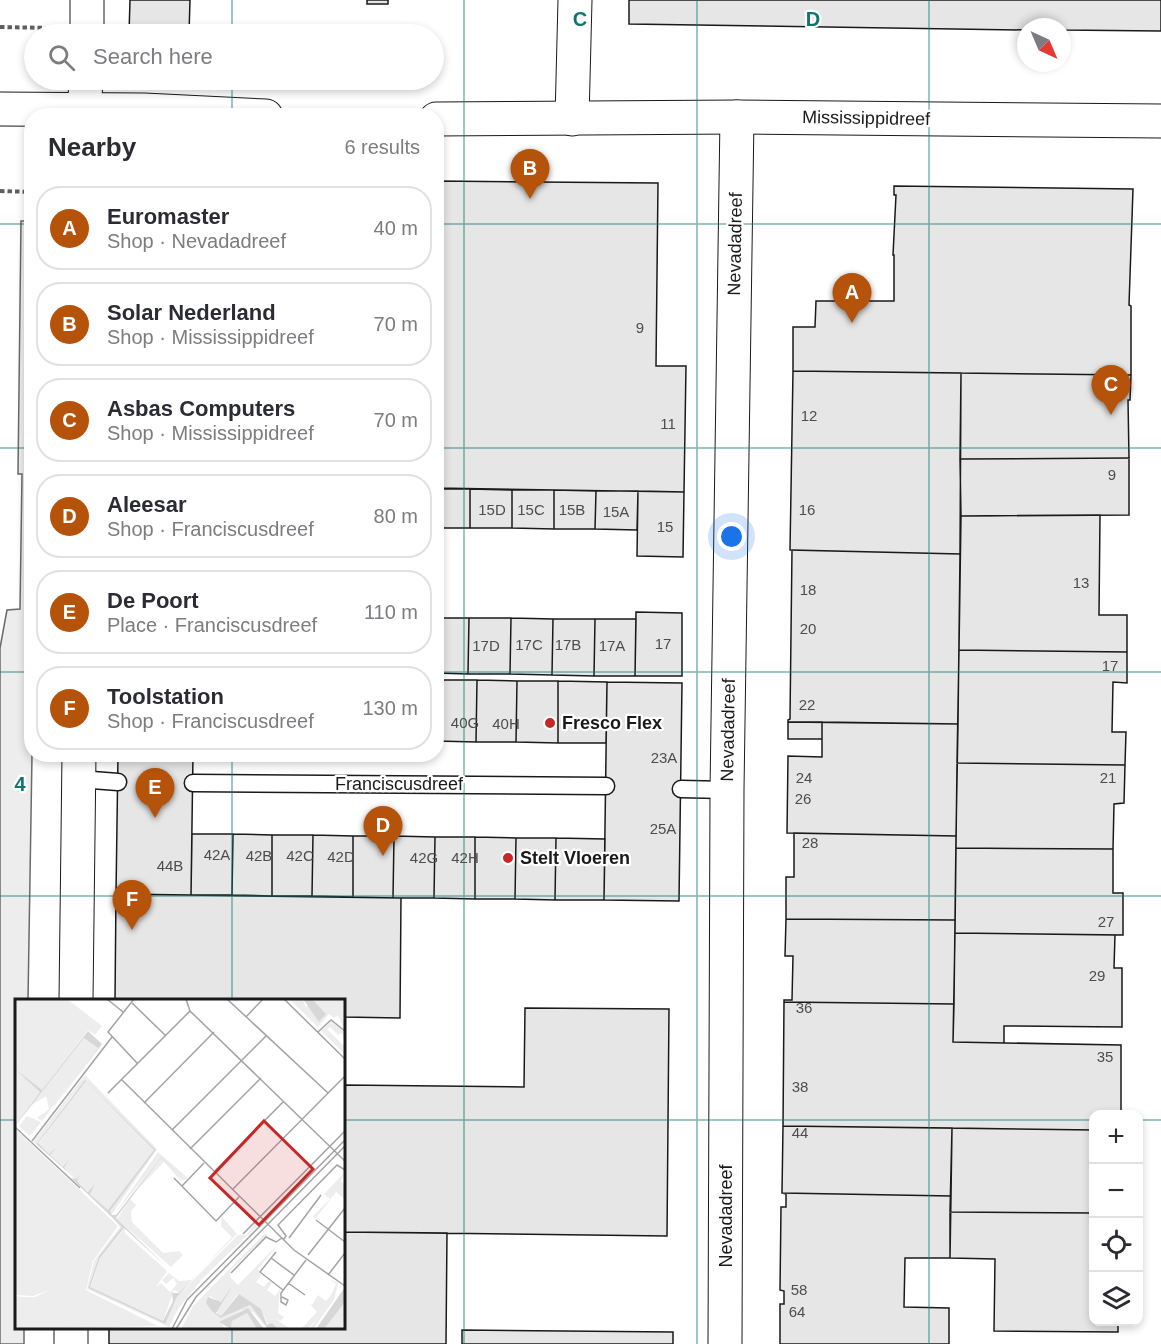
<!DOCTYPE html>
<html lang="en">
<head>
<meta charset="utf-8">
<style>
	:root { --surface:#fff; --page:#f7f7f7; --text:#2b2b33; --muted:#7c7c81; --line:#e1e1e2; --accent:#b45309 }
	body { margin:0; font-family:Arial,sans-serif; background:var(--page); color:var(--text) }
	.controls { position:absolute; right:18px; bottom:18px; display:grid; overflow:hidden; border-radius:12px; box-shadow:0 3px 9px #0003 }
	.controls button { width:54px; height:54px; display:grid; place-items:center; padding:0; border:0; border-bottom:2px solid var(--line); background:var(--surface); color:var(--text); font:30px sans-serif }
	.compass { position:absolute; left:1017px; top:18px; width:54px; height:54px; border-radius:50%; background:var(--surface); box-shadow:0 3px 9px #0003; rotate:136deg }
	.you { position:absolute; left:732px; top:537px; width:21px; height:21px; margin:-15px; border:4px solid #fff; border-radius:50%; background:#1a73e8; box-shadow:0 0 0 9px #1a73e833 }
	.badge { display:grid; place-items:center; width:39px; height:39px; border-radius:50%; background:var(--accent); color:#fff; font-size:20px; font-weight:700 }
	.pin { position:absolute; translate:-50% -50px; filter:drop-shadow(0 2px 3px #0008) }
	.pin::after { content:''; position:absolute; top:32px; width:21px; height:18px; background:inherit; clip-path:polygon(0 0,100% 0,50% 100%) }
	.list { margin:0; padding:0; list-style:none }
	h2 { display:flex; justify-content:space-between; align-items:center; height:78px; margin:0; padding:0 24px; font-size:26px }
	h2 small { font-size:20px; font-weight:400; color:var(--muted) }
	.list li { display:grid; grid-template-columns:39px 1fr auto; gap:18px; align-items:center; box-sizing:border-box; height:84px; margin:0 12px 12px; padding:0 12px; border:2px solid var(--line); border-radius:24px }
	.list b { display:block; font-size:22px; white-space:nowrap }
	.list p { margin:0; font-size:20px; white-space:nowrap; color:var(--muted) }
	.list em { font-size:20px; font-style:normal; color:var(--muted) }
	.icon { flex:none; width:33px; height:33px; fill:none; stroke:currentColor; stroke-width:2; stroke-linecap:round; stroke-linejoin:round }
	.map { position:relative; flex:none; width:1161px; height:1344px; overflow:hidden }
	.search { position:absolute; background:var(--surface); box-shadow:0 3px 9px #0003; left:24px; top:24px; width:420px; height:66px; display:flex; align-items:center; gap:15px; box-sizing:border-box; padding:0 21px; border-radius:33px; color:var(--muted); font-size:22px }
	.panel { position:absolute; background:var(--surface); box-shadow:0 3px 9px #0003; left:24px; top:108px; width:420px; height:654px; border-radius:24px }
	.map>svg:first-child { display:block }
	.built { fill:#ededed; stroke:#6a6a6a; stroke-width:1.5 }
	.building { fill:#e6e6e6; stroke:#1a1a1a; stroke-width:1.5 }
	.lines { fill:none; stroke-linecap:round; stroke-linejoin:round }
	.lane-casing { stroke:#1a1a1a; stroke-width:19 }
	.street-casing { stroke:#1a1a1a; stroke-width:35 }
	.secondary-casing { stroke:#1a1a1a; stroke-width:35 }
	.path { stroke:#5f5f5f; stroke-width:4; stroke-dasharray:4.5 3; stroke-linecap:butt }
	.lane { stroke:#fff; stroke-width:16 }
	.street { stroke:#fff; stroke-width:33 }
	.secondary { stroke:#fff; stroke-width:33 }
	.grid { fill:none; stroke:#0f766e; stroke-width:1.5; stroke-opacity:0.55 }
	.poi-dot { fill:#c62828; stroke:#fff; stroke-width:2 }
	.labels { text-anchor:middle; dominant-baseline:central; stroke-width:4.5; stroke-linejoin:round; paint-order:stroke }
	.number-label { font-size:15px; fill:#4d4d4d }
	.street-label { font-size:18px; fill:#1a1a1a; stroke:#fff }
	.poi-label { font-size:18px; font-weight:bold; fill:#1a1a1a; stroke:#fff; text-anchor:start }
	.inset-road { fill:none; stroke:#a3a3a3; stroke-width:1.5 }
	.view { fill:#c62828; fill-opacity:0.15; stroke:#c62828; stroke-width:3 }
	.inset-edge { fill:none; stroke:#1a1a1a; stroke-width:3 }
	.grid-label { font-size:20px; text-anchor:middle; font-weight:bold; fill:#0f766e; stroke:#fff; stroke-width:4.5; stroke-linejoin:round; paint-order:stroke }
</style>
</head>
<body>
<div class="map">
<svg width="1161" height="1344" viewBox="0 0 1161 1344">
	<rect width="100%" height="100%" fill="#fff"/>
	<path class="built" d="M21,221H32V755L28,1000H16V1328H24V1344H0V648L7,610L20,609L22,474H18Z"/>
	<path class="building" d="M130,0H190L189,34H129Z
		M367,0H388V4H367Z
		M629,0H1161V31L1062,30V27H1026V30L629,24Z
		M436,181L658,183L656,366H686L684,492L436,488Z
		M894,186L1133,189L1129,305L1131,306V375L793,371V327H815L816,301H894V255H893L896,195H894Z
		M793,371L961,373L960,554L790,550Z
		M961,373L1131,375L1130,400H1128L1129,458L960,459Z
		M1129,458V515L961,516L960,459Z
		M436,489H470V528H436Z
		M470,489L512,490V528H470Z
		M512,490H554V529L512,528Z
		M554,490L596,491L595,529H554Z
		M596,491H638L637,530L595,529Z
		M638,491L684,492L683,557L637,556Z
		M1100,515L1099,615H1127V652L959,650L961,516Z
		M792,550L960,554L958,724L788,722V720L790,719Z
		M636,612L682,613V676H635Z
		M436,618H469L468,674L436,673Z
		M469,618H511L510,674H468Z
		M511,618L553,619L552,675L510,674Z
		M553,619H595L594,676L552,675Z
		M595,619H636L635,676H594Z
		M959,650L1127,652V683L1113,682L1112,732H1126L1125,765L957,763Z
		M437,680H477L476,742L436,741Z
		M477,680L517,681L516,742H476Z
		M517,681H558V743L516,742Z
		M558,681L607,682L606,743H558Z
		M607,682L682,683L679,901L604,900Z
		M788,722H822V739H788Z
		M822,722L958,724L956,836L787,833L788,756L822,757Z
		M118,754H193L191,895L116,894Z
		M957,763L1125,765L1124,803L1114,804L1113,849L956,848Z
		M794,833L956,836L955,920L786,919V877H794Z
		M192,834H233L232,895H191Z
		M233,834L272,835V896L232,895Z
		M272,835H313L312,896H272Z
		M313,835L353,836V897L312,896Z
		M353,836H394L393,898L353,897Z
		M394,836L435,837L434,898H393Z
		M435,837H475V899L434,898Z
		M475,837L516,838L515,899H475Z
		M516,838H556L555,900L515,899Z
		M556,838L605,839L604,900H555Z
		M956,848L1113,849V893H1123V935L955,933Z
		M116,894L401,898L400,1018L344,1017V1000H115Z
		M786,919L955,920L954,1004L784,1002V1000H792L793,956H785Z
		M955,933L1115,935L1114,968H1122V1027L1004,1026V1043L953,1042Z
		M784,1002L954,1004L953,1042L1121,1045V1111L1120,1114H1094V1130L783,1126Z
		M525,1008L669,1009L667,1236L344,1232V1085L524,1087Z
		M783,1126L952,1128L951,1196L782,1193Z
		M952,1128L1094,1130V1213L950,1212Z
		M782,1193L951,1196L950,1258H905L904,1307L949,1308V1344H780V1304H784V1291L780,1290L781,1207H786V1194Z
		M950,1212L1094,1213V1322H1118V1332L994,1331L995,1259L950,1258Z
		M344,1232L447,1233L446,1344H109V1328H344Z
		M462,1330L673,1332V1344H462Z"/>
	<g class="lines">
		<defs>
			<path id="lane" d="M79,779L118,782
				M193,783L606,786
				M681,789L727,790"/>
			<path id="street" d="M87,34V0
				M84,116L86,80
				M572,119L575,0
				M76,1000L79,754
				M71,1344V1328
				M725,1344L727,790L737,117"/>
			<path id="secondary" d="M0,109L144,110L266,116
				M436,119L737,117L1161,121"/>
		</defs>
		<use href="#lane" class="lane-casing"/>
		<use href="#street" class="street-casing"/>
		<use href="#secondary" class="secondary-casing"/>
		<path class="path" d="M0,27L51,28
			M0,191L32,192"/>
		<use href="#lane" class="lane"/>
		<use href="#street" class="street"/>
		<use href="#secondary" class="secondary"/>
	</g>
	<path class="grid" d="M232,0V34M464,0V1344M697,0V1344M929,0V1344M232,80V116M0,224H32M436,224H1161M0,448H32M436,448H1161M0,672H32M436,672H1161M232,754V1000M0,896H1161M0,1120H16M344,1120H1094M1138,1120H1161M232,1328V1344"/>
	<g class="poi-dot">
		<circle cx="550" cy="723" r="6"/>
		<circle cx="508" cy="858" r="6"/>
	</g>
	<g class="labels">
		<g class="number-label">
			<text x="640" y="327">9</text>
			<text x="809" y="415">12</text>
			<text x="668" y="423">11</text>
			<text x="1112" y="474">9</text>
			<text x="492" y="509">15D</text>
			<text x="531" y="509">15C</text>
			<text x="572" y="509">15B</text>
			<text x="807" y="509">16</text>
			<text x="616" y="511">15A</text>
			<text x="665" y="526">15</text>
			<text x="1081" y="582">13</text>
			<text x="808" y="589">18</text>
			<text x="808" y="628">20</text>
			<text x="663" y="643">17</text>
			<text x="529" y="644">17C</text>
			<text x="568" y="644">17B</text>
			<text x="486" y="645">17D</text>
			<text x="612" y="645">17A</text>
			<text x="1110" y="665">17</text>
			<text x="807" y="704">22</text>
			<text x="465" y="722">40G</text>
			<text x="506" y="723">40H</text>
			<text x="664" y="757">23A</text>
			<text x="804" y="777">24</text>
			<text x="1108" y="777">21</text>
			<text x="803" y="798">26</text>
			<text x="663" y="828">25A</text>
			<text x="810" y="842">28</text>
			<text x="217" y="854">42A</text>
			<text x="259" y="855">42B</text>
			<text x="300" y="855">42C</text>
			<text x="341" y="856">42D</text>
			<text x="424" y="857">42G</text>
			<text x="465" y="857">42H</text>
			<text x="170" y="865">44B</text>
			<text x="1106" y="921">27</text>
			<text x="1097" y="975">29</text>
			<text x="804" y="1007">36</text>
			<text x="1105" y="1056">35</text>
			<text x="800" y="1086">38</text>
			<text x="800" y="1132">44</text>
			<text x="799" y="1289">58</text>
			<text x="797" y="1311">64</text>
		</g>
		<g class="street-label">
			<text transform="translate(866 118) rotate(1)">Mississippidreef</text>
			<text transform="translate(735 244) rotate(-89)">Nevadadreef</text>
			<text transform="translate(728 730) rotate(-89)">Nevadadreef</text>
			<text x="399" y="784">Franciscusdreef</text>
			<text transform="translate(726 1216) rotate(-90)">Nevadadreef</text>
		</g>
		<g class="poi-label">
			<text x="562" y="723">Fresco Flex</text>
			<text x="520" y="858">Stelt Vloeren</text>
		</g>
	</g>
	<g transform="translate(15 999)">
		<rect width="330" height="330" fill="#fff"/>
		<path d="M0,0H52L87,27L80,36L73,31L17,104L69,39L83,49L27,122L22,119L34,110L31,97L17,106L2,125ZM274,0H288L291,9L295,0H330V43L327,34L323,36L315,28L312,30L330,48V55L306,32L316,23L329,31L323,16L319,19L314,15L303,28ZM70,76L142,150L97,215L23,145L69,81L21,145L18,143ZM12,117L26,123L15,137L4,127ZM0,130L103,227L78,262L71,291L143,327L0,330V297L8,298H20L35,291L18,297L0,296ZM143,153L173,179L166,182L149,163L122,191L146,159L169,180L146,158L98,217ZM329,174L326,182L330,186V200L321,193L300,220L298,217L315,200L309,195ZM115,200L121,206L116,212L117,223L148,254L164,252L168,256L156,268L102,220ZM97,218L108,228L84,257L73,289L149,325L162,298L185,274L223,236H231L241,224L243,226L189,278L163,310L154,328L72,290L79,262L105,228ZM207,218L222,235L185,272L217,238L206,227ZM110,229V234L152,272L141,288L146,284L155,293L162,285L158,279L151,285L147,281L154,274L164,282L176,281L164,294L159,291L148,322L75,289L85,259ZM250,234L253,236L215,272L216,279L223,286L266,242L243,270L246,276L241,283L249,288L254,282L257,284L252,291L260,297L265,290L263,314L269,318L266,322L260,319L275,330H262L257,324L253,326L246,310L223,295L205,318L201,312L206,304L195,297L191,304L204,319L235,306L253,330L238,313L227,311L206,323L210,330H166L178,307ZM314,280L323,284L319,301L298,330H295L303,318L293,330H286L302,313L294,304L297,306L303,296L311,302L316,296L321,285ZM330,303L328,330H309L324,308ZM232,314L242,330H216L217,322Z" fill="#ededed"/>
		<path d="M288,0H297L311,15L304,23ZM73,32L87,45L28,122L83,49L69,39L0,127L25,93L0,70L27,91ZM70,81L141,151L95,212L97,216H101L146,158L170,180L146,159L101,219L153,269L109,229L85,259L75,288L148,322L158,302L157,294H164L183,274L162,298L150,325L73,289L84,257L107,228L56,179L62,180L66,174L62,182L73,193L80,185L75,195L93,211L139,151L71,82L23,144L34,155L42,148L35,156L48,168L54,160L49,169L55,175L21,145ZM218,286L201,314L206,317L224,295L246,310L252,326L257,324L263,330H253L235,306L205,319L197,312L191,304L193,298L206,303ZM330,288V303L309,330H301ZM233,309L249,330H242L232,314L217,322L216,330L204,323Z" fill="#d7d7d7"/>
		<path class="inset-road" d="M92,0L108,13M119,0L93,33L122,64M171,0L175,12L330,162M212,0L313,94M269,0L330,60M117,4L150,36M231,18L248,0M303,33L316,21L330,32M107,81L279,251L330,287M93,94L175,12M129,104L199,33M0,128L65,189M157,131L251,37M17,142L97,38M175,150L246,79M199,173L269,102M159,179L201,222L224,198M167,187L189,164M217,191L330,77M301,221L330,243M228,235L330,132M274,239L306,196M268,241L271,237L263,226L322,166L330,171M261,253L245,273L268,291M293,256L330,209M256,259L279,276M216,274L251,238L261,243L267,239M313,276L330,254M273,284L290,296M267,298L273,301L271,306L266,303V294L291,261M157,330L172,301L330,141M161,330L181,298L330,147"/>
		<path class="view" d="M249,122L298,170L244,226L195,179Z"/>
		<rect width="330" height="330" class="inset-edge"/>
	</g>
	<g class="grid-label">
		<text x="580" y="26">C</text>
		<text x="813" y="26">D</text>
		<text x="20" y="791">4</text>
	</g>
</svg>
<div class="controls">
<button>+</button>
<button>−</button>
<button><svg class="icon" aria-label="locate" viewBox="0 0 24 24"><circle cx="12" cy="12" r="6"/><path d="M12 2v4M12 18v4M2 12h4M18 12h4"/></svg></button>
<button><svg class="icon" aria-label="layers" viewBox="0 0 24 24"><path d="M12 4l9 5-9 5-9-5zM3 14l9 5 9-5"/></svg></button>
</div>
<svg class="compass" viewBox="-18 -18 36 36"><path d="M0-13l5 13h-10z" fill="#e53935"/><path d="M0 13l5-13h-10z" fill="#7c7c81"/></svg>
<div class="you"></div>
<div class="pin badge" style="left:852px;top:323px">A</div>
<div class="pin badge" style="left:530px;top:199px">B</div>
<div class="pin badge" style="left:1111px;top:415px">C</div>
<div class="pin badge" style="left:383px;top:856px">D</div>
<div class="pin badge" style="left:155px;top:818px">E</div>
<div class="pin badge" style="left:132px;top:930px">F</div>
<div class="search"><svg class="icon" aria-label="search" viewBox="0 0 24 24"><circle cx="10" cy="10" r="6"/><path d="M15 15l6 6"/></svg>Search here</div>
<section class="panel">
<h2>Nearby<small>6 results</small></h2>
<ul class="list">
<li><span class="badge">A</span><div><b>Euromaster</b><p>Shop · Nevadadreef</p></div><em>40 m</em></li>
<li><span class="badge">B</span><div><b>Solar Nederland</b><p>Shop · Mississippidreef</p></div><em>70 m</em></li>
<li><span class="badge">C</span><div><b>Asbas Computers</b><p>Shop · Mississippidreef</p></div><em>70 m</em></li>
<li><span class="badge">D</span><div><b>Aleesar</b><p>Shop · Franciscusdreef</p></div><em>80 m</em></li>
<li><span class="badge">E</span><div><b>De Poort</b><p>Place · Franciscusdreef</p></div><em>110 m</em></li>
<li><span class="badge">F</span><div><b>Toolstation</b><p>Shop · Franciscusdreef</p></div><em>130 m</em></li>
</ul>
</section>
</div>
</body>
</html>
